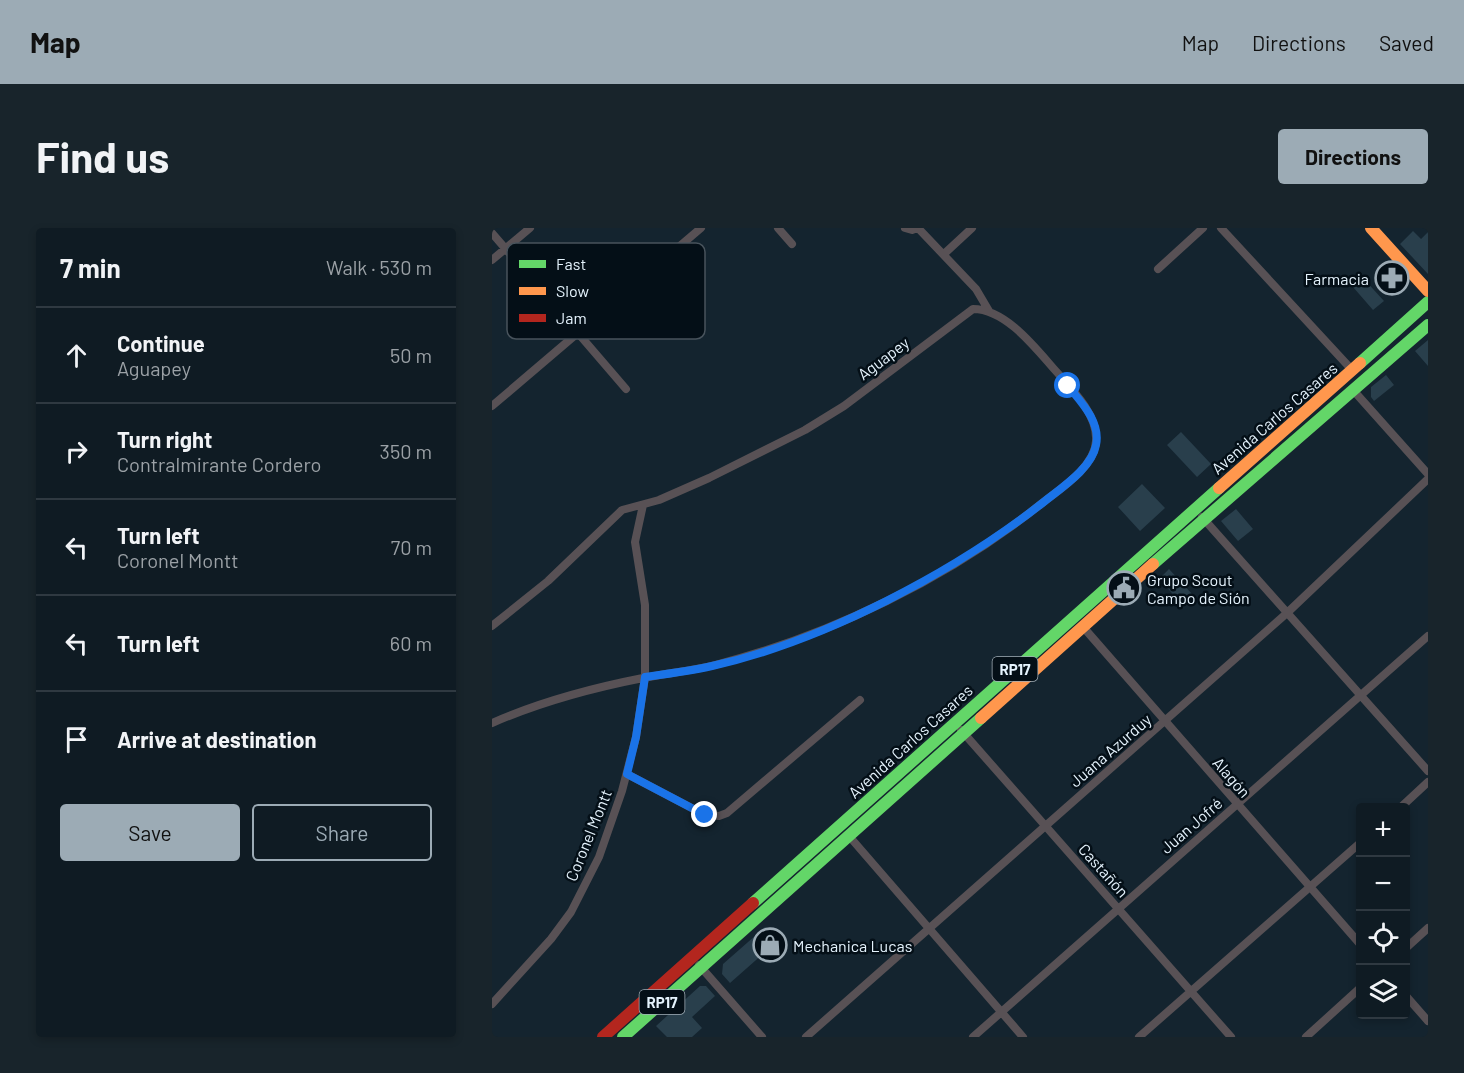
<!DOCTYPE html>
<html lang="en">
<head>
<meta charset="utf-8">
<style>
	:root { --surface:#0f1b23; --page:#18242b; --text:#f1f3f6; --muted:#9ba1a6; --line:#2f3941; --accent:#9cabb5 }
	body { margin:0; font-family:Barlow,sans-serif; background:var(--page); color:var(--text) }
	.controls { position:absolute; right:18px; bottom:18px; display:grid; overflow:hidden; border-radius:6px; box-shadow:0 3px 9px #0003 }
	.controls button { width:54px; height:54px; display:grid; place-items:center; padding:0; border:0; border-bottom:2px solid var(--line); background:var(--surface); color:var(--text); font:30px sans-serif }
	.stop { position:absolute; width:18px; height:18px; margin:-14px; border:4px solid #1a73e8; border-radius:50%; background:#fff }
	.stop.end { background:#1a73e8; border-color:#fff; box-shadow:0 2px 6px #0008 }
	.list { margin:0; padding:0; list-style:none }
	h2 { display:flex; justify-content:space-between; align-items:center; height:78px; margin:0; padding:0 24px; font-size:26px }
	h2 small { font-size:20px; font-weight:400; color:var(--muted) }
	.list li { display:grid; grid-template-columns:39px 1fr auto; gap:18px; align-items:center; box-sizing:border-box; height:96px; padding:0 24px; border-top:2px solid var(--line) }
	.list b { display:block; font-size:22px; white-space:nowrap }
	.list p { margin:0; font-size:20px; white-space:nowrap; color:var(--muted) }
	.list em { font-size:20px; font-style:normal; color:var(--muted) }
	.actions { display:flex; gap:12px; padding:18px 24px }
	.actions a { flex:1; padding:14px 0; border:2px solid var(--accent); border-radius:6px; text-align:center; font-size:21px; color:var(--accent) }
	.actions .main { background:var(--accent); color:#111 }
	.icon { flex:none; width:33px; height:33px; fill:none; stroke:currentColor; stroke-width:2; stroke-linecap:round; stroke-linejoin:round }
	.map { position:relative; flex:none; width:936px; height:809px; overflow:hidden; border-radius:6px }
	header { display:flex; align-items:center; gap:36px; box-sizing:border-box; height:84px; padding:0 30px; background:var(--accent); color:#111 }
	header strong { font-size:28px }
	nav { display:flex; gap:33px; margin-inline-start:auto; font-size:21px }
	.intro { display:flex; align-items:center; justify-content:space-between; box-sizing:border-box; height:144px; padding:0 36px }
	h1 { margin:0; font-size:42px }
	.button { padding:15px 27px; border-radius:6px; background:var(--accent); color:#111; font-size:21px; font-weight:700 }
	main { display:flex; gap:36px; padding:0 36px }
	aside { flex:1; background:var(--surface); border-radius:6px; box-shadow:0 3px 9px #0003 }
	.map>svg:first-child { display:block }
	.building { fill:#293f4c }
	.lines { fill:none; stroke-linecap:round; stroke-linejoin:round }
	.street { stroke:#585155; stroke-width:8 }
	.fast { stroke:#63d668; stroke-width:12 }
	.slow { stroke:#ff974d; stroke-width:12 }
	.jam { stroke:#b3261e; stroke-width:12 }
	.route { stroke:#1a73e8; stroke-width:8 }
	.labels { text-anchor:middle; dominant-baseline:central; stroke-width:5; stroke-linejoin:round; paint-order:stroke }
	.shield { fill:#040f17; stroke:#a2afb8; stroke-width:1.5 }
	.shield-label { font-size:15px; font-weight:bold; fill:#e5f3fd }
	.poi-label { font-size:16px; fill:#e5f3fd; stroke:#040f17; text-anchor:start }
	.street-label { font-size:16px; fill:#e5f3fd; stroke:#040f17 }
	.key { fill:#040f17; stroke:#48535c; stroke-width:1.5 }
	.key-label { font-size:16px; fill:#e5f3fd }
</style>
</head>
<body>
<header>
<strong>Map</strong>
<nav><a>Map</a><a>Directions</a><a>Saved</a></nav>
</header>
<div class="intro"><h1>Find us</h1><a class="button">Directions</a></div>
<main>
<aside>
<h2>7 min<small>Walk · 530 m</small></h2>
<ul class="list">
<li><svg class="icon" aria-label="ahead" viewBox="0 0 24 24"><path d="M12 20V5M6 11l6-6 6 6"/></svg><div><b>Continue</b><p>Aguapey</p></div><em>50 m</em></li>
<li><svg class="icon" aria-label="right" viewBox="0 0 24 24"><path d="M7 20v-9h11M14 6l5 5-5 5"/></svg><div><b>Turn right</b><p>Contralmirante Cordero</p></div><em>350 m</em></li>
<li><svg class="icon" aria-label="left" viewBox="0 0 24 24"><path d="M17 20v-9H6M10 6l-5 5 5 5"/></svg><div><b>Turn left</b><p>Coronel Montt</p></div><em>70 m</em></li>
<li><svg class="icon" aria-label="left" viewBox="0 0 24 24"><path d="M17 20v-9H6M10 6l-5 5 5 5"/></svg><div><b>Turn left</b></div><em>60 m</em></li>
<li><svg class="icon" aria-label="arrive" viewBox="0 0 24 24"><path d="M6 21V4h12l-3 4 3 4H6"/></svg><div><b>Arrive at destination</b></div></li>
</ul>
<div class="actions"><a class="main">Save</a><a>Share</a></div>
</aside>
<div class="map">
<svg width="936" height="809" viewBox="0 0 936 809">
	<rect width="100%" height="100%" fill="#14242f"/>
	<path class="building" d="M921,3L929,11L936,4V46L908,16Z
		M871,50L892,73L881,82L861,59Z
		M936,112V138L923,123Z
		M894,147L902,157L882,173L879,169V159Z
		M689,204L719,236L705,249L675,217Z
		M650,256L673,280L648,303L626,279Z
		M744,281L761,301L746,313L729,293Z
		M677,341L700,366L690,376L667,351Z
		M273,699L295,723L282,735L272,725L238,755L230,746L231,736Z
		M208,758H214L223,768L200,789L210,800L200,809H175L164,798Z"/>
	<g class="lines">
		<path class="street" d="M286,0L300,16
			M413,0L420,2L425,0
			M426,0L484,61L497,83
			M729,0L861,143
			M0,5L134,161
			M452,26L480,0
			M0,32L38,0
			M666,41L711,0
			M861,162L936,246
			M0,178L209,0
			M710,289L936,543
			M0,398L56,353L130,282L167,272L217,250L313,202L352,178L481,81C513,81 542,118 562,141C579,160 606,186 604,213C603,239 568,261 549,276C455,351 339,407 223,437C199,443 175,445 151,450C100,460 48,474 0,495
			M592,400L868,716
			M469,502L739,809
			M135,546L213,587L227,588L235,585L368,472
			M908,580L936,554
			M357,608L531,809
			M914,720L936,700
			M207,737L270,809
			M914,768L936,793
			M0,776L59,711L79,684L107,629L130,563L144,509L153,449V377L143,314L151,277
			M314,809L795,385L936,251
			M481,809L936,408
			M647,809L868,615
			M814,809L868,760"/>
		<path class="fast" d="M868,135L936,74
			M661,336L936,97
			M261,675L727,260
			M131,809L489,490"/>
		<path class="slow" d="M879,0L936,63
			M727,260L868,135
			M489,490L661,336"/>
		<path class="jam" d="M111,809L261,675"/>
	</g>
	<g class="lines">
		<path class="route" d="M213,587L135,546L144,509L153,449C175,446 198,443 220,438C332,413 463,344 553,273C569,260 600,240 604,217C609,194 589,174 576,158"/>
	</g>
	<defs>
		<symbol id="pharmacy-ring" viewBox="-11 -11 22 22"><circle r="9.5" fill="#040f17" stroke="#9cabb5" stroke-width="1.5"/><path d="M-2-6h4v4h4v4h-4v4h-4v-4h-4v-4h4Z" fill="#9cabb5"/></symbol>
		<symbol id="civic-ring" viewBox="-11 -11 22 22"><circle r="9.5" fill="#040f17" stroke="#9cabb5" stroke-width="1.5"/><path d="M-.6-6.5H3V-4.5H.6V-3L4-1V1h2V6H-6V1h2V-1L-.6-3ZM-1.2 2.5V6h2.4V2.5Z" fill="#9cabb5"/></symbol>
		<symbol id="shop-ring" viewBox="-11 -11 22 22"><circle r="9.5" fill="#040f17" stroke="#9cabb5" stroke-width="1.5"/><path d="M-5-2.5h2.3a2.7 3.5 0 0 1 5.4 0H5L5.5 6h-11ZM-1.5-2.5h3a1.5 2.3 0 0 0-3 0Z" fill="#9cabb5"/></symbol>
	</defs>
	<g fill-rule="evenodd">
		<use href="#pharmacy-ring" x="881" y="31" width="38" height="38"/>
		<use href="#civic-ring" x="613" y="341" width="38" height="38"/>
		<use href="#shop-ring" x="259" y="698" width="38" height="38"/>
	</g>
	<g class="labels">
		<g class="shield">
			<rect x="500.5" y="429" width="45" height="24" rx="4.5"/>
			<rect x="147.5" y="762" width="45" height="24" rx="4.5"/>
		</g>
		<g class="shield-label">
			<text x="523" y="441">RP17</text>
			<text x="170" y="774">RP17</text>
		</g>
		<g class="poi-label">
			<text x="877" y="50" text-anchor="end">Farmacia</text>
			<text x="655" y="351">Grupo Scout<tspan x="655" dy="18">Campo de Sión</tspan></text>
			<text x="301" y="717">Mechanica Lucas</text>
		</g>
		<g class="street-label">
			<text transform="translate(391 130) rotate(-37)">Aguapey</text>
			<text transform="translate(782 190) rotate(-41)">Avenida Carlos Casares</text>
			<text transform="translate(418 513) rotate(-42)">Avenida Carlos Casares</text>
			<text transform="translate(618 522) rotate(-41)">Juana Azurduy</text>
			<text transform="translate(740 549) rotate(49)">Alagón</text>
			<text transform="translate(699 597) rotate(-41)">Juan Jofré</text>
			<text transform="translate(96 607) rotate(-68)">Coronel Montt</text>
			<text transform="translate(612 642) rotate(48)">Castañón</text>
		</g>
	</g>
	<rect x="15" y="15" width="198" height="96" rx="9" class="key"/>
	<rect x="27" y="32" width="27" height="8" fill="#63d668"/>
	<rect x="27" y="59" width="27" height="8" fill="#ff974d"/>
	<rect x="27" y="86" width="27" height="8" fill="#b3261e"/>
	<g class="key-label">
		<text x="64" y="42">Fast</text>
		<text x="64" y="69">Slow</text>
		<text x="64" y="96">Jam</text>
	</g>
</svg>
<div class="controls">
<button>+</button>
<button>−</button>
<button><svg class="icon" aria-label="locate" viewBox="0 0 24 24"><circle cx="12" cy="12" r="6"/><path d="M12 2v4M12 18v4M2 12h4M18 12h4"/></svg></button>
<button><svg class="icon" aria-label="layers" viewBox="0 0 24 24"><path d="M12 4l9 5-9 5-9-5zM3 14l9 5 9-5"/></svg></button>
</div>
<div class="stop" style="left:576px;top:158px"></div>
<div class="stop end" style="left:213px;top:587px"></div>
</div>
</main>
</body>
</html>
